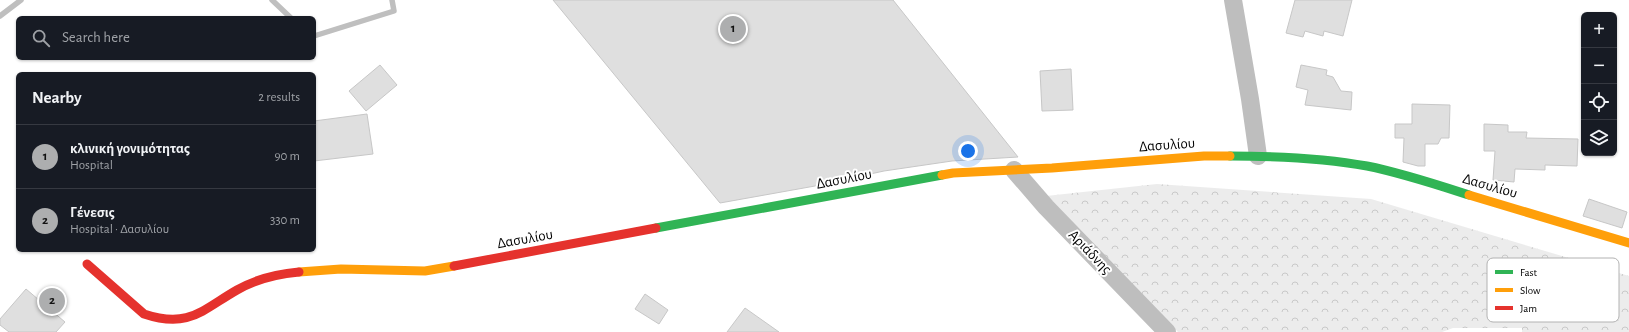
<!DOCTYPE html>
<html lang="en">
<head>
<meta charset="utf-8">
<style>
	:root { --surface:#171b24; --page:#20242c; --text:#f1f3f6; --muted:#9ea1a6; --line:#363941; --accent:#adaeaf }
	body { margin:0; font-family:"Alegreya Sans",sans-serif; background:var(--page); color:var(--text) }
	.controls { position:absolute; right:12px; top:12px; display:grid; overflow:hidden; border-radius:6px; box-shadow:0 1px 3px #0004 }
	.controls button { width:36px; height:36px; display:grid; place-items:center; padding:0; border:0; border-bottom:1px solid var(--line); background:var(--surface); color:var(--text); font:20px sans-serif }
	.you { position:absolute; left:968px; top:151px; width:14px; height:14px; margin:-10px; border:3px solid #fff; border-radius:50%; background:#1a73e8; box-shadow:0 0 0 6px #1a73e833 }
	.badge { display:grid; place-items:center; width:26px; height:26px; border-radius:50%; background:var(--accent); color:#111; font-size:13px; font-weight:700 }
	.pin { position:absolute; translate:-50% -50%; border:2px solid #fff; box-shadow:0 1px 4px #0006 }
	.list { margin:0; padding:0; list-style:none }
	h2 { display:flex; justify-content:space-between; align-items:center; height:52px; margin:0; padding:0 16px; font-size:17px }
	h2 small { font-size:13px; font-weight:400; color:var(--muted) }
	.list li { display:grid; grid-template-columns:26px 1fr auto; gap:12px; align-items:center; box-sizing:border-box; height:64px; padding:0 16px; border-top:1px solid var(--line) }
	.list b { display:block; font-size:15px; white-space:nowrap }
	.list p { margin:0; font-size:13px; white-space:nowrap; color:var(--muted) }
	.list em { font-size:13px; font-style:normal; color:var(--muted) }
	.icon { flex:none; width:22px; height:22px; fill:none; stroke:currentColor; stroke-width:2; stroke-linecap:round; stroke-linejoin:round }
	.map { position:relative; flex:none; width:1629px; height:332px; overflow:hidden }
	.search { position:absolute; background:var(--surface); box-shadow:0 1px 3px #0004; left:16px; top:16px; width:300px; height:44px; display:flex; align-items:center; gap:10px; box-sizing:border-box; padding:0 14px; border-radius:6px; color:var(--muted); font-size:15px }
	.panel { position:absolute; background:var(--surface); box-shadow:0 1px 3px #0004; left:16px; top:72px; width:300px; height:180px; border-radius:6px }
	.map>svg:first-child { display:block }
	.forest { fill:url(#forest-crowns) }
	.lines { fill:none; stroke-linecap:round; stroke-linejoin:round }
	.stream { stroke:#bfbfbf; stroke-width:5.5 }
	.building { fill:#dfdfdf; stroke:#c7c7c7 }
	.street { stroke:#bebebe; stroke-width:18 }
	.fast { stroke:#30b455; stroke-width:9 }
	.slow { stroke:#ff9f0a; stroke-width:9 }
	.jam { stroke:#e5322d; stroke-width:9 }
	.labels { text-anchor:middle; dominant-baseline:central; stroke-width:4; stroke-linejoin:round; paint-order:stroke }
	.street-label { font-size:15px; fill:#000; stroke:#fff }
	.key { fill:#fff; stroke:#b2b2b2; stroke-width:1 }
	.key-label { font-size:11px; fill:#000 }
</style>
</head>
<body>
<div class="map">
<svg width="1629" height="332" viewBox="0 0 1629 332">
	<defs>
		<pattern id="forest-crowns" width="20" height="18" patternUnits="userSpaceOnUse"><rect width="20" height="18" fill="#ececec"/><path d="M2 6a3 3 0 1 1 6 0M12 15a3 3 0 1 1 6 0" fill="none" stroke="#c9c9c9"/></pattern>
	</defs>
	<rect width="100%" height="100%" fill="#fff"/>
	<path class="forest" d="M1157,184L1371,199L1629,276V332H1522V328H1453L1442,332H1178L1046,196Z"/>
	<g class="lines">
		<path class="stream" d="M272,0L291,18
			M0,16L21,0
			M314,36L394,11L392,0"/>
	</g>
	<path class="building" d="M553,0H893L1018,157L952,161L884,171L815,186L720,203Z
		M1295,0H1352L1343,36L1324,31L1323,36L1305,31L1303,37L1286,33Z
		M380,65L397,85L366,111L349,91Z
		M1301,65L1327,70L1326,75L1333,77L1341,91L1352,92L1351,110L1305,105L1308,90L1296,87Z
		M1071,69L1073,110L1042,111L1040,71Z
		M1412,104L1450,105L1449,138H1441L1438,144H1425V166H1418L1403,162L1404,138H1395V124H1412Z
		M367,114L373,154L314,161V121Z
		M1484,124L1508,125V132H1527L1526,138L1578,139L1577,166L1545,165V170L1515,169L1514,182L1493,180L1495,151H1484Z
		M1589,199L1627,212L1622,228L1583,216Z
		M26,289L65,322L56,332H9L0,325V319Z
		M645,294L668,310L659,324L635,309Z
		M745,308L779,332H727Z"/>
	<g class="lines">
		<path class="street" d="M1233,0L1250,99L1258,156
			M1014,170L1046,207L1167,332"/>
		<path class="fast" d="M1230,156C1274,156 1324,158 1367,166C1402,173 1435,184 1469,195
			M656,228L942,175"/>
		<path class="slow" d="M942,175L953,173L1052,168L1204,156H1230
			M1469,195L1629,243
			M299,272L341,269L425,271L454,266"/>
		<path class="jam" d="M87,264L144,314C189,329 202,310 237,290C256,279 277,274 299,272
			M454,266L656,228"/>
	</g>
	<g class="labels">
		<g class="street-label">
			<text transform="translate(1167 145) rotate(-4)">Δασυλίου</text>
			<text transform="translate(844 179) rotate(-11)">Δασυλίου</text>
			<text transform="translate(1490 186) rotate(16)">Δασυλίου</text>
			<text transform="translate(525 239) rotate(-10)">Δασυλίου</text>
			<text transform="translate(1090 252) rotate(46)">Αριάδνης</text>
		</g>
	</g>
	<rect x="1487" y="258" width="132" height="64" rx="6" class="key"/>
	<rect x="1495" y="270" width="18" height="4" fill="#30b455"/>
	<rect x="1495" y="288" width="18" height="4" fill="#ff9f0a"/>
	<rect x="1495" y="306" width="18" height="4" fill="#e5322d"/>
	<g class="key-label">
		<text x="1520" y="276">Fast</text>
		<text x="1520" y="294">Slow</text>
		<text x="1520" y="312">Jam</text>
	</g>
</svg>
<div class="controls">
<button>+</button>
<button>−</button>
<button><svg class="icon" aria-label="locate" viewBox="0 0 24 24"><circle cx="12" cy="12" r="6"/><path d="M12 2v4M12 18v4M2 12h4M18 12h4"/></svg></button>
<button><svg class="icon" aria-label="layers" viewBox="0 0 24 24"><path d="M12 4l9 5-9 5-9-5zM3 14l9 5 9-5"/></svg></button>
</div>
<div class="you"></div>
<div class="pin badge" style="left:733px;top:29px">1</div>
<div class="pin badge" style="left:52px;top:301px">2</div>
<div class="search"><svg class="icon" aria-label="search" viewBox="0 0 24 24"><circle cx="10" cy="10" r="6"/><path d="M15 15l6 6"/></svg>Search here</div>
<section class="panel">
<h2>Nearby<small>2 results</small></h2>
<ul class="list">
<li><span class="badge">1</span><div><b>κλινική γονιμότητας</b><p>Hospital</p></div><em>90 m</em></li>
<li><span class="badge">2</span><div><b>Γένεσις</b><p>Hospital · Δασυλίου</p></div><em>330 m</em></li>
</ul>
</section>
</div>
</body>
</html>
